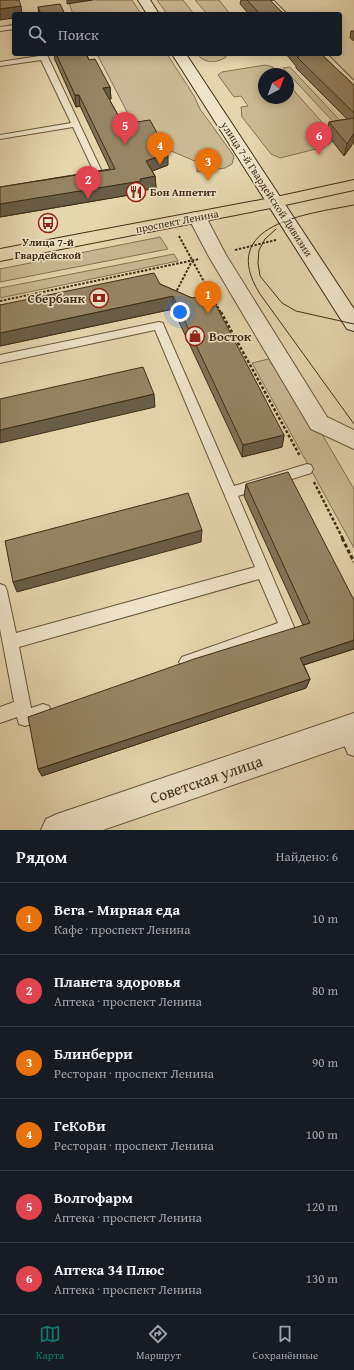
<!DOCTYPE html>
<html lang="ru">
<head>
<meta charset="utf-8">
<style>
	:root { --surface:#171b24; --page:#20242c; --text:#f1f3f6; --muted:#9ea1a6; --line:#363941; --accent:#0f766e }
	body { margin:0; font-family:"Gentium Book Plus",serif; background:var(--page); color:var(--text) }
	.compass { position:absolute; left:258px; top:68px; width:36px; height:36px; border-radius:50%; background:var(--surface); box-shadow:0 2px 10px #0003; rotate:41deg }
	.you { position:absolute; left:180px; top:312px; width:14px; height:14px; margin:-10px; border:3px solid #fff; border-radius:50%; background:#1a73e8; box-shadow:0 0 0 6px #1a73e833 }
	.badge { display:grid; place-items:center; width:26px; height:26px; border-radius:50%; background:var(--accent); color:#fff; font-size:13px; font-weight:700 }
	.pin { position:absolute; translate:-50% -33px; filter:drop-shadow(0 1px 2px #0008) }
	.pin::after { content:''; position:absolute; top:21px; width:14px; height:12px; background:inherit; clip-path:polygon(0 0,100% 0,50% 100%) }
	.list { margin:0; padding:0; list-style:none }
	h2 { display:flex; justify-content:space-between; align-items:center; height:52px; margin:0; padding:0 16px; font-size:17px }
	h2 small { font-size:13px; font-weight:400; color:var(--muted) }
	.list li { display:grid; grid-template-columns:26px 1fr auto; gap:12px; align-items:center; box-sizing:border-box; height:72px; padding:0 16px; border-top:1px solid var(--line) }
	.list b { display:block; font-size:15px; white-space:nowrap }
	.list p { margin:0; font-size:13px; white-space:nowrap; color:var(--muted) }
	.list em { font-size:13px; font-style:normal; color:var(--muted) }
	.icon { flex:none; width:22px; height:22px; fill:none; stroke:currentColor; stroke-width:2; stroke-linecap:round; stroke-linejoin:round }
	.map { position:relative; flex:none; width:354px; height:830px; overflow:hidden }
	.search { position:absolute; background:var(--surface); box-shadow:0 2px 10px #0003; left:12px; right:12px; top:12px; height:44px; display:flex; align-items:center; gap:10px; box-sizing:border-box; padding:0 14px; border-radius:4px; color:var(--muted); font-size:15px }
	.sheet { height:484px; background:var(--surface) }
	nav { display:flex; justify-content:space-around; align-items:center; box-sizing:border-box; height:56px; border-top:1px solid var(--line); background:var(--surface); font-size:11px; color:var(--muted) }
	nav a { display:grid; justify-items:center; gap:2px }
	nav .on { color:var(--accent) }
	.map>svg:first-child { display:block }
	.green { fill:#cab994; stroke:#847355 }
	.lines { fill:none; stroke-linecap:round; stroke-linejoin:round }
	.lane-casing { stroke:#69573c; stroke-width:2 }
	.street-casing { stroke:#69573c; stroke-width:2 }
	.secondary-casing { stroke:#3f2d16; stroke-width:2 }
	.primary-casing { stroke:#3f2d16; stroke-width:2 }
	.path-far2 { stroke:#3f2d16; stroke-width:2; stroke-dasharray:2.5 1.5; stroke-linecap:butt }
	.path-far1 { stroke:#3f2d16; stroke-width:2.5; stroke-dasharray:3 2; stroke-linecap:butt }
	.path { stroke:#3f2d16; stroke-width:3; stroke-dasharray:4 2.5; stroke-linecap:butt }
	.lane { fill:#efe4ca; fill-rule:evenodd }
	.street { fill:#efe4ca; fill-rule:evenodd }
	.secondary { fill:#efe4ca; fill-rule:evenodd }
	.primary { fill:#e6d6ae; fill-rule:evenodd }
	.tram { stroke:#3f2d16; stroke-width:1 }
	.wall { fill:#817257; stroke:#3f2d16 }
	.shaded-wall { fill:#695d47; stroke:#3f2d16 }
	.building { fill:#968565; stroke:#3f2d16 }
	.labels { text-anchor:middle; dominant-baseline:central; stroke-width:3; stroke-linejoin:round; paint-order:stroke }
	.far-street-label { font-size:11px; fill:#3f2d16; stroke:#efe4ca }
	.far-poi-label { font-size:11px; font-weight:bold; fill:#3f2d16; stroke:#efe4ca; text-anchor:start }
	.poi-label { font-size:13px; font-weight:bold; fill:#3f2d16; stroke:#efe4ca; text-anchor:end }
	.near-street-label { font-size:16px; fill:#3f2d16; stroke:#efe4ca }
</style>
</head>
<body>
<div class="map">
<svg width="354" height="830" viewBox="0 0 354 830">
	<rect width="100%" height="100%" fill="#e6d6ae"/>
	<filter id="stains"><feTurbulence type="fractalNoise" baseFrequency=".005" numOctaves="4"/><feColorMatrix values="0 0 0 0 .2 0 0 0 0 .09 0 0 0 0 .02 0 0 0 .5 -.17"/></filter>
	<radialGradient id="worn" r=".72"><stop offset=".6" stop-color="#630" stop-opacity="0"/><stop offset="1" stop-color="#630" stop-opacity=".3"/></radialGradient>
	<path class="green" d="M95,0H132L141,14H73L69,3Z
		M157,0H183L194,14H167Z
		M195,0H219L230,14H207Z
		M97,54H167L194,96L200,109L234,156L232,164L225,168L197,172V162L162,147L138,133Z
		M197,54H225L226,57C216,64 204,63 197,54Z
		M265,65L273,67L279,74H264V98H288V84L329,130L325,133L332,142L324,147L280,158L271,154L242,117L241,107L248,106L241,96L234,97L218,75L222,72Z
		M290,67L347,128L340,129L283,68Z
		M160,237L168,249L0,282V269Z
		M174,254L178,261L0,298V288Z
		M277,357L354,489V548L252,363Z"/>
	<g class="lines">
		<defs>
			<path id="lane" d="M270,1H274L287,14H280L270,3Z
				M14,25V29L0,31V27Z
				M38,54H46L48,57L104,176L103,178L90,180L86,177L87,175L95,174L73,127L0,139V135L71,123L41,60L0,66V62L39,56Z
				M319,54H327L354,81V87H351Z
				M159,322L163,323L164,326L234,486L307,464L311,465L313,469L311,473L238,496L294,627L292,632L287,634L187,669L182,667L179,662L182,657L278,623L259,579L19,647L31,708L43,704L49,706L51,712L49,718L25,726L19,724L17,717L0,723V707L14,702L0,629V584L5,586L7,591L16,633L255,567L155,330L0,363V355Z
				M346,723L352,725L354,730V756L348,754L338,731L340,725Z"/>
			<path id="street" d="M197,212L203,213L206,217L226,255L327,417L354,430V449L311,429L208,255L188,217L191,213Z
				M354,713V743L103,830H41L46,819L57,814Z"/>
			<path id="secondary" d="M138,0H150L159,14H147Z
				M172,54H186L354,309V331L347,329Z"/>
			<path id="primary" d="M354,180V190L276,207L0,261V249L276,197Z"/>
		</defs>
		<use href="#lane" class="lane-casing"/>
		<use href="#street" class="street-casing"/>
		<use href="#secondary" class="secondary-casing"/>
		<use href="#primary" class="primary-casing"/>
		<path class="path-far2" d="M179,236L221,313
			M235,250L276,240
			M175,294L192,261
			M0,301L199,259"/>
		<path class="path-far1" d="M221,312L300,456
			M314,482L343,539"/>
		<path class="path" d="M342,538L354,562"/>
		<use href="#lane" class="lane"/>
		<use href="#street" class="street"/>
		<use href="#secondary" class="secondary"/>
		<use href="#primary" class="primary"/>
		<path class="tram" d="M354,205C307,214 216,224 260,294L354,424
			M276,229L265,239L259,250L258,263L260,276L282,303L296,311L354,324"/>
	</g>
	<path class="wall" d="M241,0H270L284,14H249L240,4Z
		M38,7L65,14H39Z
		M351,31H354V41L350,38Z
		M54,54H86L89,60L110,87L111,99H109L123,124L168,165L152,171L155,176L156,188L141,191V193L0,217V187L110,169L80,106L76,107L55,60Z
		M286,54H321L354,85V142L344,156L327,134L329,122L347,119L296,68V66Z
		M160,284L192,298L284,435L282,447L242,457L173,309L0,346V305Z
		M246,484L354,600V649L304,665L310,679L306,688L42,776L38,769L303,625L244,496Z"/>
	<path class="shaded-wall" d="M67,0H92L67,4Z
		M21,6L22,14H14V18L0,20V9Z
		M110,87L111,99L104,100L103,88Z
		M75,95H79L80,106L76,107Z
		M354,133V142L344,156L347,144Z
		M168,153V165L147,173L146,161Z
		M155,176L156,188L141,191V193L0,217V204Z
		M173,296V309L0,346V333Z
		M154,394L155,407L0,443V430Z
		M284,435L282,447L242,457L243,445Z
		M202,530L201,542L17,592L13,582Z
		M354,640V649L297,667L300,658Z
		M310,679L306,688L42,776L38,769Z"/>
	<path class="building" d="M0,0H19L21,6L0,9Z
		M247,0H270L284,14H260Z
		M60,4L65,14H41L38,7Z
		M56,54H86L89,60L95,59L110,87L103,88L123,124L150,120L168,153L146,161L155,176L140,179L141,181L0,204V187L115,169L79,95H75Z
		M297,54H321L354,85V113L297,57L299,56Z
		M354,118V133L347,144L329,122Z
		M154,273L160,284L192,298L210,294L284,435L243,445L173,296L0,333V305Z
		M143,367L154,394L0,430V399Z
		M288,472L354,600V640L300,658L310,679L38,769L28,717L194,659L310,623L246,484Z
		M188,493L202,530L13,582L5,541Z"/>
	<defs>
		<symbol id="restaurant-ring" viewBox="-11 -11 22 22"><circle r="9.5" fill="#efe4ca" stroke="#8f2418" stroke-width="1.5"/><path d="M-5-6h1v4h1v-4h1v4h1v-4h1v5L-1.5 .5V6h-2V.5L-5-1ZM5-6V6H3V1.5H1.5Q1.5-4 5-6Z" fill="#8f2418"/></symbol>
		<symbol id="bus-ring" viewBox="-11 -11 22 22"><circle r="9.5" fill="#efe4ca" stroke="#8f2418" stroke-width="1.5"/><path d="M-5-6H5V4H4V6H2V4H-2V6H-4V4H-5ZM-3.5-4V0h7V-4ZM-3.5 1.2v1.5H-2V1.2ZM2 1.2v1.5H3.5V1.2Z" fill="#8f2418"/></symbol>
		<symbol id="bank-ring" viewBox="-11 -11 22 22"><circle r="9.5" fill="#efe4ca" stroke="#8f2418" stroke-width="1.5"/><path d="M-6-4H6V4H-6ZM0-2.3a2.3 2.3 0 1 0 0 4.6a2.3 2.3 0 1 0 0-4.6Z" fill="#8f2418"/></symbol>
		<symbol id="shop-ring" viewBox="-11 -11 22 22"><circle r="9.5" fill="#efe4ca" stroke="#8f2418" stroke-width="1.5"/><path d="M-5-2.5h2.3a2.7 3.5 0 0 1 5.4 0H5L5.5 6h-11ZM-1.5-2.5h3a1.5 2.3 0 0 0-3 0Z" fill="#8f2418"/></symbol>
	</defs>
	<g fill-rule="evenodd">
		<use href="#restaurant-ring" x="125" y="181" width="22" height="22"/>
		<use href="#bus-ring" x="37" y="212" width="22" height="22"/>
		<use href="#bank-ring" x="88" y="287" width="22" height="22"/>
		<use href="#shop-ring" x="184" y="325" width="22" height="22"/>
	</g>
	<g class="labels">
		<g class="far-street-label">
			<text transform="translate(267 189) rotate(57)">улица 7-й Гвардейской Дивизии</text>
			<text transform="translate(177 221) rotate(-11)">проспект Ленина</text>
		</g>
		<g class="far-poi-label">
			<text x="150" y="192">Бон Аппетит</text>
			<text x="48" y="242" text-anchor="middle">Улица 7-й<tspan x="48" dy="13">Гвардейской</tspan></text>
		</g>
		<g class="poi-label">
			<text x="85" y="298">Сбербанк</text>
			<text x="209" y="336" text-anchor="start">Восток</text>
		</g>
		<g class="near-street-label">
			<text transform="translate(206 779) rotate(-19)">Советская улица</text>
		</g>
	</g>
	<rect width="100%" height="100%" filter="url(#stains)"/>
	<rect width="100%" height="100%" fill="url(#worn)"/>
</svg>
<svg class="compass" viewBox="-18 -18 36 36"><path d="M0-13l5 13h-10z" fill="#e53935"/><path d="M0 13l5-13h-10z" fill="#9ea1a6"/></svg>
<div class="you"></div>
<div class="pin badge" style="left:208px;top:314px;background:#e8710a">1</div>
<div class="pin badge" style="left:88px;top:199px;background:#e0444e">2</div>
<div class="pin badge" style="left:208px;top:181px;background:#e8710a">3</div>
<div class="pin badge" style="left:160px;top:165px;background:#e8710a">4</div>
<div class="pin badge" style="left:125px;top:145px;background:#e0444e">5</div>
<div class="pin badge" style="left:319px;top:155px;background:#e0444e">6</div>
<div class="search"><svg class="icon" aria-label="search" viewBox="0 0 24 24"><circle cx="10" cy="10" r="6"/><path d="M15 15l6 6"/></svg>Поиск</div>
</div>
<section class="sheet">
<h2>Рядом<small>Найдено: 6</small></h2>
<ul class="list">
<li><span class="badge" style="background:#e8710a">1</span><div><b>Вега - Мирная еда</b><p>Кафе · проспект Ленина</p></div><em>10 m</em></li>
<li><span class="badge" style="background:#e0444e">2</span><div><b>Планета здоровья</b><p>Аптека · проспект Ленина</p></div><em>80 m</em></li>
<li><span class="badge" style="background:#e8710a">3</span><div><b>Блинберри</b><p>Ресторан · проспект Ленина</p></div><em>90 m</em></li>
<li><span class="badge" style="background:#e8710a">4</span><div><b>ГеКоВи</b><p>Ресторан · проспект Ленина</p></div><em>100 m</em></li>
<li><span class="badge" style="background:#e0444e">5</span><div><b>Волгофарм</b><p>Аптека · проспект Ленина</p></div><em>120 m</em></li>
<li><span class="badge" style="background:#e0444e">6</span><div><b>Аптека 34 Плюс</b><p>Аптека · проспект Ленина</p></div><em>130 m</em></li>
</ul>
</section>
<nav>
<a class="on"><svg class="icon" aria-label="map" viewBox="0 0 24 24"><path d="M3 6l6-2 6 2 6-2v14l-6 2-6-2-6 2zM9 4v14M15 6v14"/></svg>Карта</a>
<a><svg class="icon" aria-label="directions" viewBox="0 0 24 24"><path d="M12 3l9 9-9 9-9-9zM9 14v-3h6M13 9l2 2-2 2"/></svg>Маршрут</a>
<a><svg class="icon" aria-label="saved" viewBox="0 0 24 24"><path d="M7 4h10v16l-5-4-5 4z"/></svg>Сохранённые</a>
</nav>
</body>
</html>
